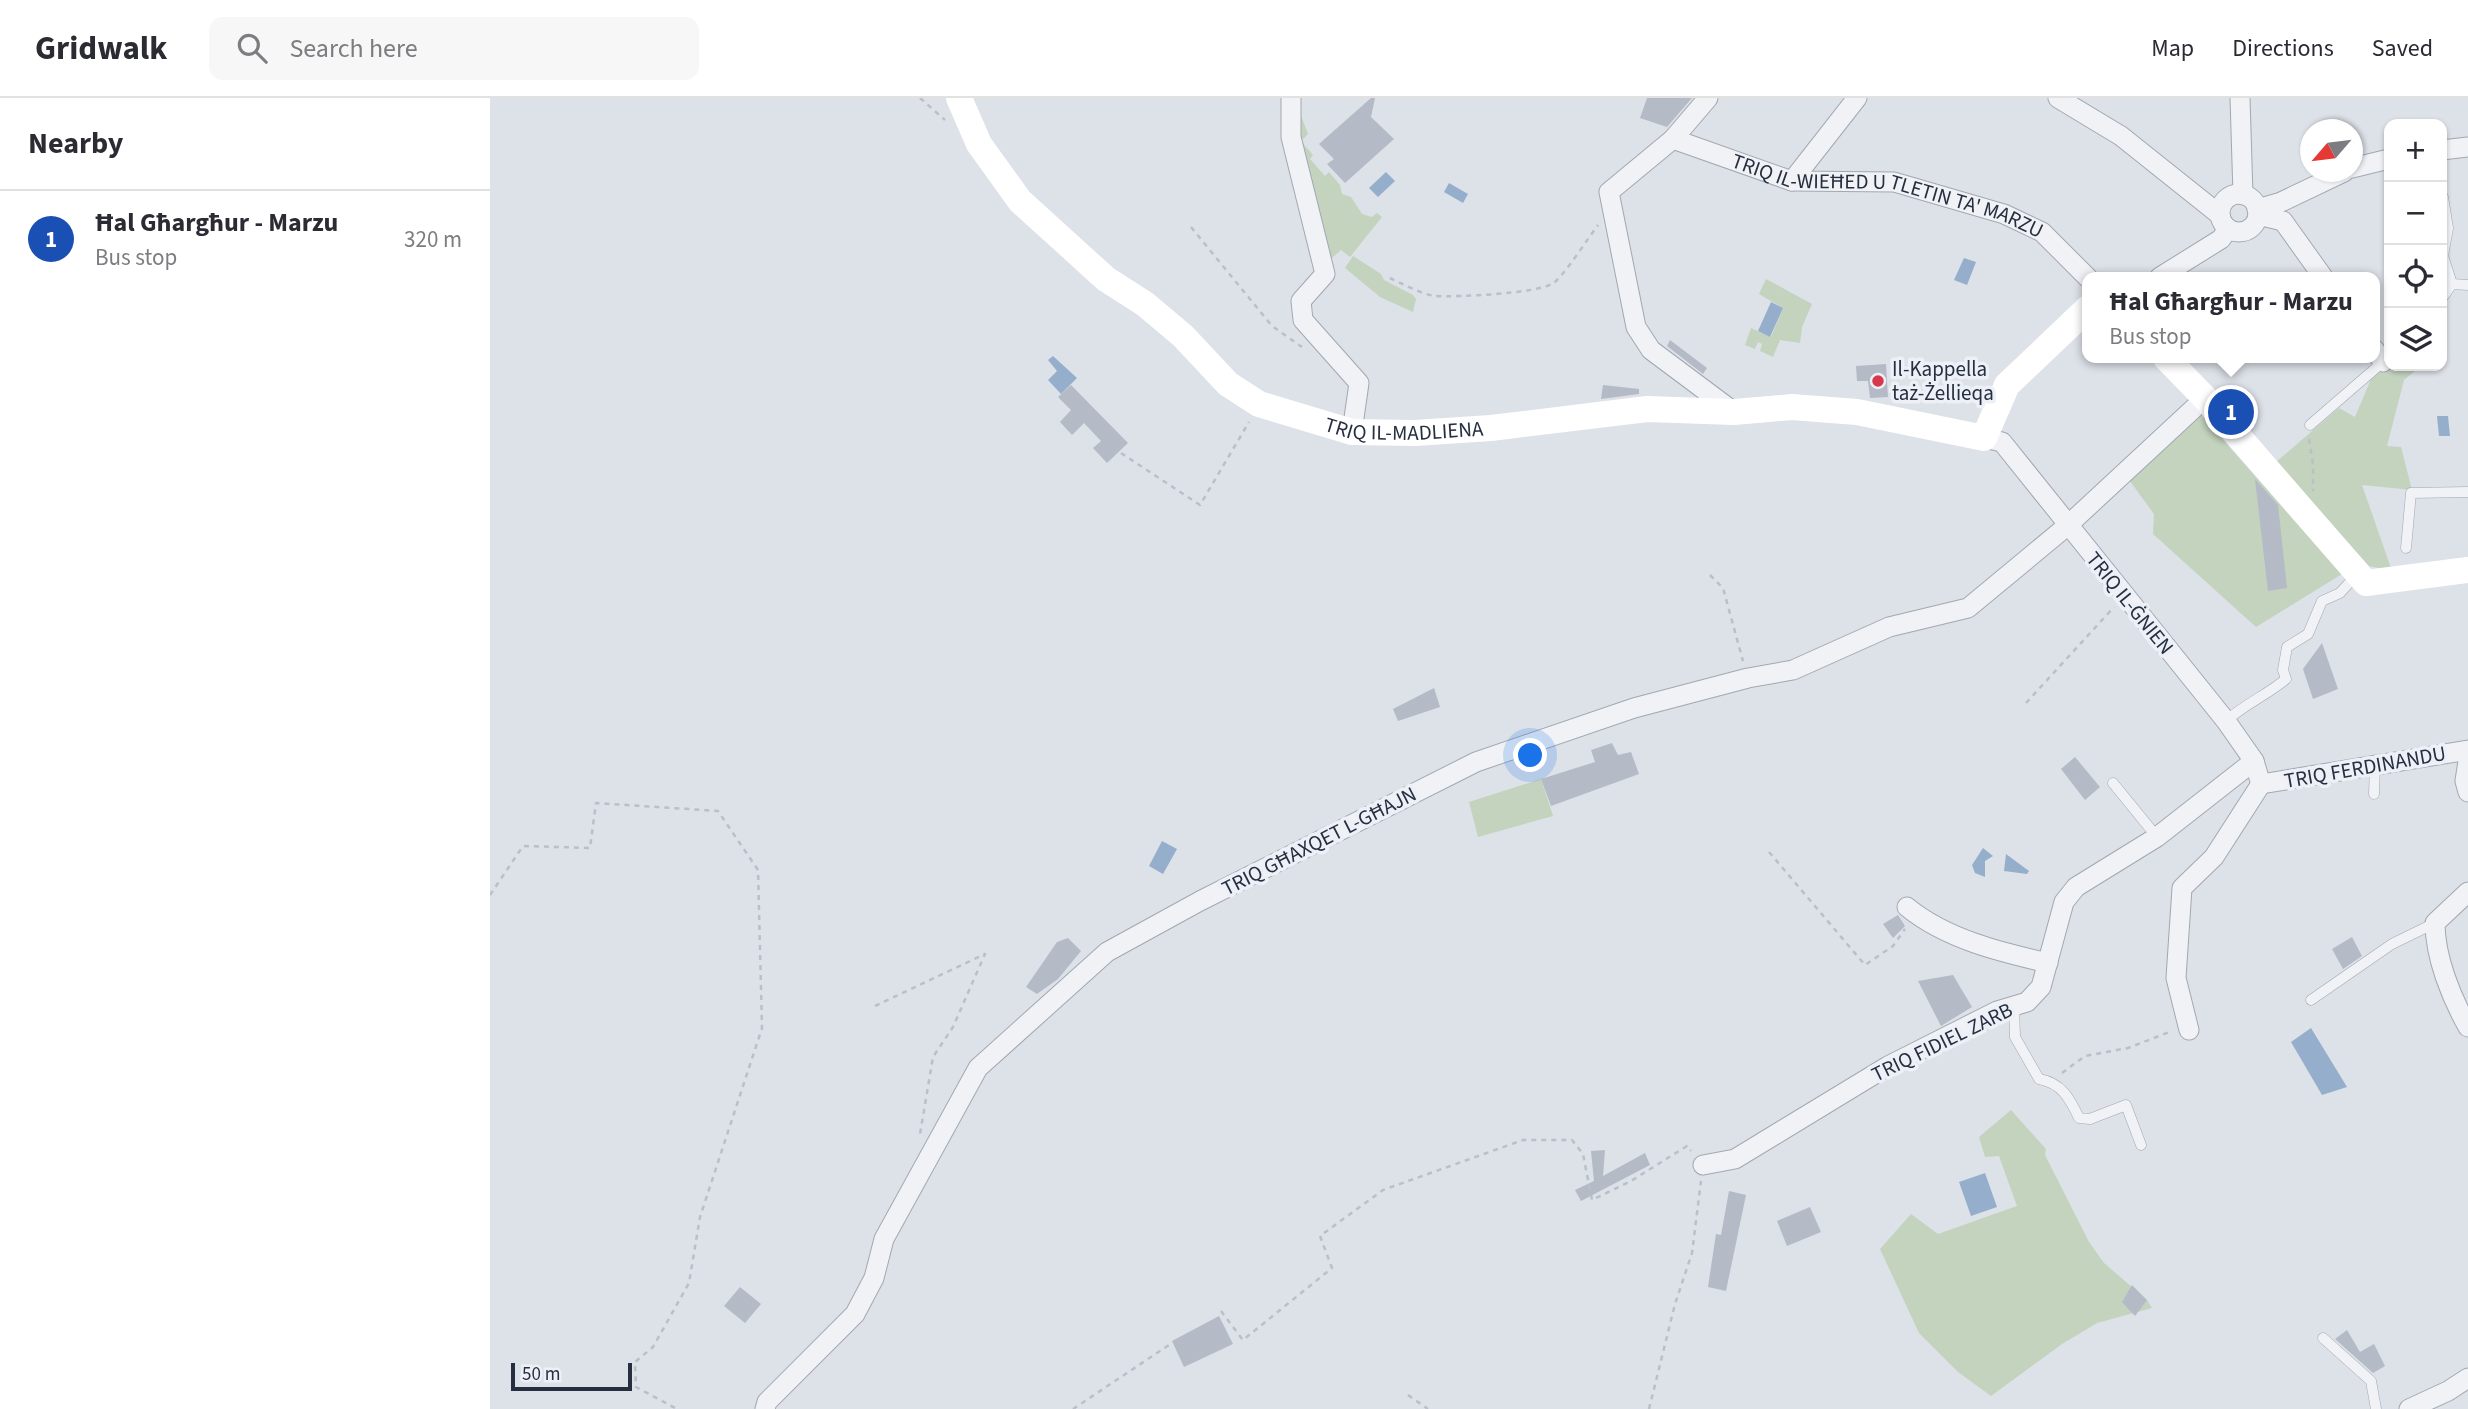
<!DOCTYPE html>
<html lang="en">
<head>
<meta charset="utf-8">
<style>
	:root { --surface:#fff; --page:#f7f7f7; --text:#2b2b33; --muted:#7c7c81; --line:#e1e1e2; --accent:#d8384c }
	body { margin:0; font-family:"Source Sans 3",sans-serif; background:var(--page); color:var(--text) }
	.controls { position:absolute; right:21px; top:21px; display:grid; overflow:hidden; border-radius:14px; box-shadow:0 2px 5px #0004 }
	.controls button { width:63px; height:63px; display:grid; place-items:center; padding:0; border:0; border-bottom:2px solid var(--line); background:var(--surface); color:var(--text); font:35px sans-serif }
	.compass { position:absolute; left:1810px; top:21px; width:63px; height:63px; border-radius:50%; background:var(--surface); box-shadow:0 2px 5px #0004; rotate:242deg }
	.scale { position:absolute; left:21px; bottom:18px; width:121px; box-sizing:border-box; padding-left:7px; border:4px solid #262f40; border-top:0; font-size:19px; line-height:24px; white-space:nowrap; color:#262f40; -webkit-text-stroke:5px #edf0f6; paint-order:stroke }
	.you { position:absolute; left:1041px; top:658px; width:24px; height:24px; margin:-18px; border:5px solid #fff; border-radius:50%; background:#1a73e8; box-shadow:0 0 0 10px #1a73e833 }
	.badge { display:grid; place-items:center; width:46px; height:46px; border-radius:50%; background:var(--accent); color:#fff; font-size:23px; font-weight:700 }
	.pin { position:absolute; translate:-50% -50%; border:4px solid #fff; box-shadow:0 2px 7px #0006 }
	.popup { position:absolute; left:1592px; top:174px; width:298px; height:91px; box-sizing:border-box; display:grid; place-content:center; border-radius:14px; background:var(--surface); filter:drop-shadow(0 2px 5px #0005); font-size:23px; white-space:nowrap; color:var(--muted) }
	.popup b { font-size:26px; color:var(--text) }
	.popup::after { content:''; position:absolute; left:50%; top:100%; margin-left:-14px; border:14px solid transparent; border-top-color:var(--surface) }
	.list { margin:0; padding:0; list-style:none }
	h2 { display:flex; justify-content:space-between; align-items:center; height:91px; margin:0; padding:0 28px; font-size:30px }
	h2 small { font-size:23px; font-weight:400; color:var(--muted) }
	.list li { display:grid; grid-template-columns:46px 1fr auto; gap:21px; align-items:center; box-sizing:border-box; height:98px; padding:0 28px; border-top:2px solid var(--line) }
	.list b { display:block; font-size:26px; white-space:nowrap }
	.list p { margin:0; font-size:23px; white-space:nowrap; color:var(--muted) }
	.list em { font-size:23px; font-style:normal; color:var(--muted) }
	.icon { flex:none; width:38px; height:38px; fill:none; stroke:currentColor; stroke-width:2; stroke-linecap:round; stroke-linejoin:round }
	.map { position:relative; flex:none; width:1978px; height:1311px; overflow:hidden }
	header { display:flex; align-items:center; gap:42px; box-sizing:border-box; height:98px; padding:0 35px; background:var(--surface); border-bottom:2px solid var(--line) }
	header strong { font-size:33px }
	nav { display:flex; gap:38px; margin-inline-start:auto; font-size:24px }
	.search { width:490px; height:63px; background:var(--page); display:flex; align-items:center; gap:18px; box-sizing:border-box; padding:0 24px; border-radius:14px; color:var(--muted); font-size:26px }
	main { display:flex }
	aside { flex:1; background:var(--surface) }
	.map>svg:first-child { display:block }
	.green { fill:#c3d3be }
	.water { fill:#95aecb }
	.building { fill:#b4bac6 }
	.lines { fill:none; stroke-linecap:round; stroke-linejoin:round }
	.lane-casing { stroke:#a2a8b2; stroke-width:11 }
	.street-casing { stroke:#a2a8b2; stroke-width:21 }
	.path { stroke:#bbbfc7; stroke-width:2.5; stroke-dasharray:5 5; stroke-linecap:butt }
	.lane { stroke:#f0f2f6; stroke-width:10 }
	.street { stroke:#f0f2f6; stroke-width:19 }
	.secondary { stroke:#fff; stroke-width:26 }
	.poi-dot { fill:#d8384c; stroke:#edf0f6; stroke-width:2.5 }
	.labels { text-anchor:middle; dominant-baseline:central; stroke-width:7; stroke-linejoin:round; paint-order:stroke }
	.street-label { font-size:21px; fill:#262f40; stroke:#edf0f6 }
	.poi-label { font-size:21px; fill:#262f40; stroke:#edf0f6; text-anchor:start }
</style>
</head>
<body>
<header>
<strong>Gridwalk</strong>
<div class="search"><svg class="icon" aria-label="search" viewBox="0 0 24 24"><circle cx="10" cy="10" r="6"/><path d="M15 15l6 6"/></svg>Search here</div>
<nav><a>Map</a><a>Directions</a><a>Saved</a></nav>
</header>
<main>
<aside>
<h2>Nearby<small></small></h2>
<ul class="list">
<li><span class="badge" style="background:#1a4fb4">1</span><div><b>Ħal Għargħur - Marzu</b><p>Bus stop</p></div><em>320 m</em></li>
</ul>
</aside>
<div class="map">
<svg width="1978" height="1311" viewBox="0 0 1978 1311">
	<rect width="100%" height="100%" fill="#dde1e8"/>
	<path class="green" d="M810,15L818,36L811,43L823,57L820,61L835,78L839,74L850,87L852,96L861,99L872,116L882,119L887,115L892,119L860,159L851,152L836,165L810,55Z
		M863,158L891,176L894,182L923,197L926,201L923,214L890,199L855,170Z
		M1276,181L1322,206L1312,229L1310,245L1290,242L1283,259L1270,253L1272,246L1268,244L1265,251L1255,247L1261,230L1281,239L1293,210L1269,196Z
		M1899,265V268L1930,269L1914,282L1897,348L1911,349L1922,392L1872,387L1902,473L1879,468L1786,364L1849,310L1865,319L1881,281Z
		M1711,317L1852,476L1766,529L1663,436L1664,416L1637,379Z
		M1051,681L1063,718L988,739L979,704Z
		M1521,1012L1556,1051L1555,1057L1599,1144L1614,1165L1657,1202L1662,1210L1607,1225L1572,1246L1501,1298L1468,1274L1429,1235L1390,1151L1421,1116L1448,1136L1527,1108L1509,1058L1495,1059L1489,1039Z"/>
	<path class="water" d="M896,74L905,83L888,99L879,90Z
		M959,85L978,96L973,105L954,94Z
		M1474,160L1486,164L1477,187L1464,182Z
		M1281,204L1293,210L1280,239L1268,233Z
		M563,258L587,280L571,296L558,282L567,273L558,262Z
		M1947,318H1958L1960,338H1949Z
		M672,743L687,751L673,776L659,768Z
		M1493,750L1503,758L1495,763V779L1485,775L1482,767Z
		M1516,756L1539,773L1537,776L1514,773Z
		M1821,930L1857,989L1832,997L1801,944Z
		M1495,1075L1507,1109L1481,1118L1469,1084Z"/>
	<path class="building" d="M881,0H885L881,19L904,41L855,85L837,66L844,61L829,46Z
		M1157,0H1202L1177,29L1150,20Z
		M1180,242L1217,270L1213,276L1177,248Z
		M1396,266L1398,299L1380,300L1378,283H1367L1366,268Z
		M581,287L638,345L617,365L603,350L611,343L594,325L582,337L570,324L581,312L568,299Z
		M1113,287L1149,291V296L1111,301Z
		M1765,381L1788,407L1797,490L1778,493Z
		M1832,545L1848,591L1823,601L1813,571Z
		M944,590L950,609L908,623L903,611Z
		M1122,645L1128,657L1141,654L1149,676L1061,708L1051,681L1105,664L1101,652Z
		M1585,659L1610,689L1595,702L1571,671Z
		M1408,817L1415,828L1403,840L1393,826Z
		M1862,839L1872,858L1853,871L1842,851Z
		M578,840L591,853L568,881L547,896L536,889L567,844Z
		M1463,877L1482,909L1451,928L1428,883Z
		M1115,1052L1113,1078L1155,1055L1160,1067L1091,1103L1085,1092L1104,1083L1101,1053Z
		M1239,1093L1256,1097L1236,1193L1218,1189L1226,1136L1231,1137Z
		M1320,1109L1331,1134L1297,1148L1287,1123Z
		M1642,1187L1657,1202L1645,1218L1632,1204Z
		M250,1189L271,1206L255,1225L234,1208Z
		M729,1218L743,1246L694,1269L682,1243Z
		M1857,1232L1870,1254L1884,1246L1895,1268L1883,1275L1845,1241Z"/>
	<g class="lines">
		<defs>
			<path id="lane" d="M1953,99L1958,130L1953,158L1962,186L1978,187
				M1952,200L1962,186
				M1820,327L1894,263
				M1916,450L1921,395L1978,394
				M1736,623C1755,606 1777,597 1796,581L1793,572L1797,549L1818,536L1832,503L1850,495L1868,475
				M1623,685L1667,739
				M1884,696L1885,667
				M1821,902L1902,846L1945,825
				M1524,908L1525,939L1549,981C1572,985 1580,1001 1589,1020L1600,1021L1636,1007L1651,1047
				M1833,1240L1881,1283L1886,1311"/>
			<g id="street">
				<path d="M801,0V39L835,176L811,203L813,222L869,285L862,334"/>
				<path d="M1218,0L1183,41L1119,94L1146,229L1161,252L1244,314"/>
				<path d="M1568,0L1631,38L1730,117"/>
				<path d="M1750,0L1753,97"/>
				<path id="s1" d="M1183,41L1302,83L1404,84L1514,116L1552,134L1598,180"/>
				<path d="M1952,52L1978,49"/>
				<path d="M1862,70L1899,61"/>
				<path d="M1302,83L1367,0"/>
				<circle cx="1749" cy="115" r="19"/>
				<path d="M1767,111L1791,104L1854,74"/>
				<path d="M1768,117L1793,123L1833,179"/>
				<path d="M1670,179L1731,141L1738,131"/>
				<path d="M1884,251L1893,264"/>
				<path d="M1494,340L1512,344L1736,623L1764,663L1771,686"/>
				<path d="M1978,663L1975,683L1978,694"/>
				<path d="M1771,686L1978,652"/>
				<path d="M1978,794L1945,825C1945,859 1961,899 1978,929"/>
				<path d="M1417,809C1456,841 1510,854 1558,865"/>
				<path d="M1699,932L1686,880L1692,790L1724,759L1771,686"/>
				<path d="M1213,1067L1245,1061L1398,968L1507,913L1537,904L1551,889L1574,804L1586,789L1667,739L1764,663"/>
				<path d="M275,1311L277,1304L365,1216L384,1180L394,1141L488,970L617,854L710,803L986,664L1144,610L1258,580L1303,572L1399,529L1478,510L1577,428L1715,300"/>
				<path d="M1919,1311L1958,1293L1978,1280"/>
			</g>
		</defs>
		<use href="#lane" class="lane-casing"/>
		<use href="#street" class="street-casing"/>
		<path class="path" d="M430,0L455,22
			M701,129L782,228L812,249
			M900,180C913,186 931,196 945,198C969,199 1042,196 1062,186C1072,181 1098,140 1108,127
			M1819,341L1823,366V393
			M631,355L710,407L759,324
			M1220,477L1233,490L1253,563
			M1536,605L1624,509
			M1279,754L1375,867L1403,848L1415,831
			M0,797L33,748L100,750L106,705L228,713L268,772L272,930L210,1119L199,1185L163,1249L145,1264L146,1289L187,1311
			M385,908L495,856L463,929L443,959L430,1036
			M1572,975L1595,958L1638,950L1682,933
			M731,1213L753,1242L842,1170L830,1138L893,1092L1033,1042H1082L1093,1056L1102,1102L1141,1083L1197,1048L1201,1053
			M918,1297L938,1311
			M583,1311L679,1247
			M1159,1311L1185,1206L1202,1155L1211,1083"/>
		<use href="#lane" class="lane"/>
		<use href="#street" class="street"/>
		<g class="secondary">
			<path id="s2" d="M469,0L489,46L530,103L616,181L655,206L693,238L738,286L769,306L862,334L925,335L1001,330L1157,311L1244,314L1302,309L1367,314L1494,340L1517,287L1598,210"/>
			<path d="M1676,260L1715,300L1876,485L1978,472"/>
		</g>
	</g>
	<circle class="poi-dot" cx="1388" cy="283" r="7"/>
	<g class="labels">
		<g class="street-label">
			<text stroke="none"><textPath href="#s1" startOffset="224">TRIQ IL-WIEĦED U TLETIN TA' MARZU</textPath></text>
			<text stroke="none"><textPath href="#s2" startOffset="584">TRIQ IL-MADLIENA</textPath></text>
			<text transform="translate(1640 505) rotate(51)">TRIQ IL-ĠNIEN</text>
			<text transform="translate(1875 669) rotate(-10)">TRIQ FERDINANDU</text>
			<text transform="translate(829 743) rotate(-27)">TRIQ GĦAXQET L-GĦAJN</text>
			<text transform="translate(1452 944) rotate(-26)">TRIQ FIDIEL ZARB</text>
		</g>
		<g class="poi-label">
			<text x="1402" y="271">Il-Kappella<tspan x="1402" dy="24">taż-Żellieqa</tspan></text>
		</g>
	</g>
</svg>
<div class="controls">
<button>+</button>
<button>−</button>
<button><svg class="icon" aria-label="locate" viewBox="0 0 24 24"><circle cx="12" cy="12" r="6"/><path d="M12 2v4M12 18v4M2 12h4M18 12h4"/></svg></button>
<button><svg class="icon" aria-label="layers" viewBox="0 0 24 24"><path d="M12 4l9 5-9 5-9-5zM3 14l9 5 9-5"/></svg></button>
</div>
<svg class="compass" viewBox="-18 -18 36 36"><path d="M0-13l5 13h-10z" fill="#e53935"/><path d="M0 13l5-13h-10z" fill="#7c7c81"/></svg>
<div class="scale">50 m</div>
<div class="you"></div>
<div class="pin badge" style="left:1741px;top:314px;background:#1a4fb4">1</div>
<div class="popup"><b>Ħal Għargħur - Marzu</b>Bus stop</div>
</div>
</main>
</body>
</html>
